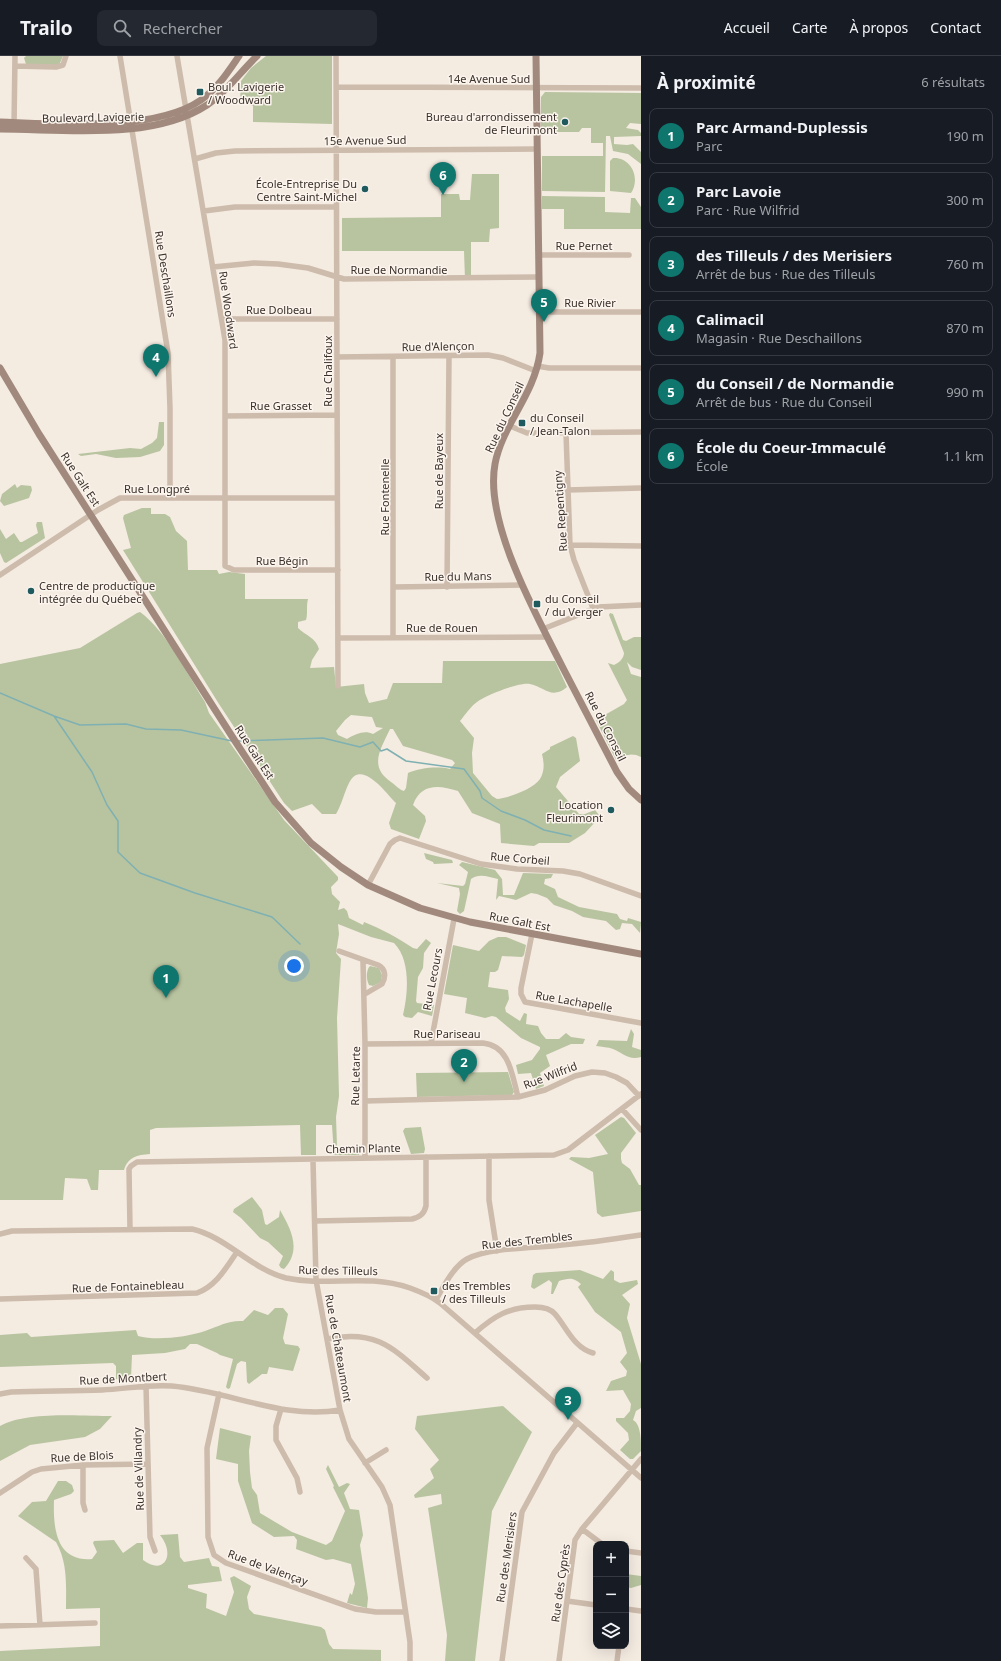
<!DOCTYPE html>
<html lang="fr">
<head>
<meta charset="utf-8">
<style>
	:root { --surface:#171b24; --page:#242831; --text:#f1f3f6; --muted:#9ea1a6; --line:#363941; --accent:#0f766e }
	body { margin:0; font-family:"Noto Sans",sans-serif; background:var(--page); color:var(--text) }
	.controls { position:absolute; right:12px; bottom:12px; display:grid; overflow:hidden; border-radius:8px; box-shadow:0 4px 16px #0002 }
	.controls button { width:36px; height:36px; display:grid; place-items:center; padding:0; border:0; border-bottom:1px solid var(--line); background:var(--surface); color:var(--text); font:20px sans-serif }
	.you { position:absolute; left:294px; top:910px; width:14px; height:14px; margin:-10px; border:3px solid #fff; border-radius:50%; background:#1a73e8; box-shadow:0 0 0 6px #1a73e833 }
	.badge { display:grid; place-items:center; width:26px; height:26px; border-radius:50%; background:var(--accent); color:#fff; font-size:13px; font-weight:700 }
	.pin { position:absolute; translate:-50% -33px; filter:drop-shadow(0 1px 2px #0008) }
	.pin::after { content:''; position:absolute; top:21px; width:14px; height:12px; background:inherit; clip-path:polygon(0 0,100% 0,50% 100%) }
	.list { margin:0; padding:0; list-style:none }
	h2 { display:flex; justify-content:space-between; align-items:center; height:52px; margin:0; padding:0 16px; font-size:17px }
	h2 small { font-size:13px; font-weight:400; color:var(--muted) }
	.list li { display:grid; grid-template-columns:26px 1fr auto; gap:12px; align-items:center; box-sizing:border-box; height:56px; margin:0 8px 8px; padding:0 8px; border:1px solid var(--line); border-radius:8px }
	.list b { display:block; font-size:15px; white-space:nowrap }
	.list p { margin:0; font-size:13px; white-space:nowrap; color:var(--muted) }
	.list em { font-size:13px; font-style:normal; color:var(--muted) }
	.icon { flex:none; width:22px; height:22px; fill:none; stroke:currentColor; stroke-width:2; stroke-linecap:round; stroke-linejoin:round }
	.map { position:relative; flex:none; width:641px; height:1605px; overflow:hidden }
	header { display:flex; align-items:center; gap:24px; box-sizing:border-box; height:56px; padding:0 20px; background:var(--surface); border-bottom:1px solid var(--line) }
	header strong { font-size:19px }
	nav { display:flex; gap:22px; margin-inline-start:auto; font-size:14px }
	.search { width:280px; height:36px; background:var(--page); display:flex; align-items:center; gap:10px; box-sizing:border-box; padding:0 14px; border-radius:8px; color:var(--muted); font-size:15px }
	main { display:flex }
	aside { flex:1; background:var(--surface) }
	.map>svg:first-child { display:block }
	.green { fill:#b8c4a0; fill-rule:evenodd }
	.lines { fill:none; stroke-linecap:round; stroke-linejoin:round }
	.stream { stroke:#7fb0b2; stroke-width:1.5 }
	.street { stroke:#cdbbac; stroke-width:5.5 }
	.secondary { stroke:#a18a7d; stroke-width:7 }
	.poi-dot { fill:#1f5a5e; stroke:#fbf5ee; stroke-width:1.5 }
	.labels { text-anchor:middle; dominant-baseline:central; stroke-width:3; stroke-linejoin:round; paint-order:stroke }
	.street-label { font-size:11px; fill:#3b302b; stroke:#fbf5ee }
	.poi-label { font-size:11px; fill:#3b302b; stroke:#fbf5ee; text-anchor:start }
</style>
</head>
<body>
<header>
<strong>Trailo</strong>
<div class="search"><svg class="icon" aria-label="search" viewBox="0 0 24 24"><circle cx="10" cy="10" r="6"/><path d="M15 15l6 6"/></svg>Rechercher</div>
<nav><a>Accueil</a><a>Carte</a><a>À propos</a><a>Contact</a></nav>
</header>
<main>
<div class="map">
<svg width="641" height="1605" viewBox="0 0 641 1605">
	<rect width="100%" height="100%" fill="#f4ebe1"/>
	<path class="green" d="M26,0H63L60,7L57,9L26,8L24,2Z
		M266,0H332V68L253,66V50L247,48L240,47L241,25L251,12Z
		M545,36L641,37V68L630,67L626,72L638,74L641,77V80L614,81V88L627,89L633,88L641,96V108L628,98L613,95L610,80H606L605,136L542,135V100H603V87H591V72H582L579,76H541V41Z
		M613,102C631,101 641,122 631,137L610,135V105Z
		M472,118H499V172L490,173L489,186H471V223H465L464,195H342V162L441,161V138H459L460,144H470Z
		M542,140L605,141V156L630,157L631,142H635L641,151V173H564V153H542Z
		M159,366H164V389L160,395L140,401L116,402L96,398L81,400L78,398L130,392L141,393L152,387L157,382Z
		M15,428L17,432L21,429L31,430L32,434L29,442L4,450L0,445L2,438Z
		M142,452H151V458H165L170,461L176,475L187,485L188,514H217L219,518L229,516L245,518V543H308C306,550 308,557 306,564L298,566V572C305,579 316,582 319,593L312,604L310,612L334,611L336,631L364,628L365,637L369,647L387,643L393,627H442L443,605H555L567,631C551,644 545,631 530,628C519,626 486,639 477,646C471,650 465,659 460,665L474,682L472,697L473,717L492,740L497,743C509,742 533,733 540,723C545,715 544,706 542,698L550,693V691L573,680L576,682L580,705L560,721L556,731L579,758H585L595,754L599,759L598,763L585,777L569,787H539L534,790L501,787L500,768L472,757L458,735C439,729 421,727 413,749L425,760L426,765L419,783L391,773L389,767L396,747C386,737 361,702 349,727C344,737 342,748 336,758H322L312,748L292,755L284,747L219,648L123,494L131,492L123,462L124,459ZM351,659L372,661L376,671L383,672L373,678C364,674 356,678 347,683L338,679L336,675L345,664ZM390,673H393L403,690L452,704L455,707L450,713C438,710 419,712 408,717L406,732L404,735C398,733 396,729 391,726C368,710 381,693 390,673Z
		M37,466H42L45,482L6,507L4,506L0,497V473L6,483L14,477L20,486H22L38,477L36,469Z
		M140,556C166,575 188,619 205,646L209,657L284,764L338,821V824L331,831L332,838L340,846L338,854L344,852L347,855L349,862L363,869L364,866C382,873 396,881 413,892L417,893L426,883L431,887L424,897L423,912L418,921L416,945L417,947L434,949L432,960L418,956L412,962L405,961L403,959C408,938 411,904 394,887L371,881L338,868L339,878L336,897L341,903L337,962L339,1040L336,1061L337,1090L339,1092H360L359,1099H334L332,1069H316V1099H301L300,1069L156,1072L150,1074V1098C137,1099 128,1101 124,1114H99L98,1134H91L87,1123L65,1122L63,1144H0V608L80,592L137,557Z
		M610,557L613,558L623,584L626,585L634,581H641V614L632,611L627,606L631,618L641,621V701C632,696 624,699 616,704L596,664L624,648L627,644L608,607L614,609C619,607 624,602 624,597L609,559Z
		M424,797L452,804L453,807L434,808L433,806L426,803Z
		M462,806L495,814L502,823L503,839H514L523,817L553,818L551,822L545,823L544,828L555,833L558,841L579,851L617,858L620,863L627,865L628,862L641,866L640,877L632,868L622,867L620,873L616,874L606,865L583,861L572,855L554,849L547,842L537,838L531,837L516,844L499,840L496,844L498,823C489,821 479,817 471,823L464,855L460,858L457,855L460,838L459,832L437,827L463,830L465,828L468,816L459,809Z
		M498,881H506L526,889L524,899L522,901L502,900L498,914L495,916H490L488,931L508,934L509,943L505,952L506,956L520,965L524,957L527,958L526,968L538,970L541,977L546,983H559L566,977L571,981L585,983L583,988H571L546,999L550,1010L540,1017L544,1030L536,1033L531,1017L518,1018L516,1009L532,1004L540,993V991L521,982L496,961L492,960L485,962L465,957L467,942L444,938L453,889L479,895L489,885Z
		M370,910L379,912L382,919L381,926L373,930L369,929C366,923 366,914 370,910Z
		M631,973L634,978L632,991L641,994V1001C629,1005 623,997 613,993C608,991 602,991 596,990L599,984L627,985Z
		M508,1016L514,1036L512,1039L417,1041L416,1017Z
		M621,1061L624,1062L636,1077L621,1097V1103L622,1107L630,1113L639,1129H641V1155L602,1161L597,1157L593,1116L569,1103L571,1101L589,1102L608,1098L595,1079Z
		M421,1071L425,1093L424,1097L411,1098L403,1075L405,1072Z
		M252,1141L262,1154L265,1168L267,1169L279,1161L280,1154C291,1173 302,1194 284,1213L281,1212L279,1209L283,1200L268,1186L260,1182L241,1162L233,1156L234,1153Z
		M580,1214L603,1223L611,1214L614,1216V1224L620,1227L637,1224L638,1228L622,1239L630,1248L627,1262L641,1308V1352L636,1355L633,1364C641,1368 641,1384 641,1395L633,1403H630L620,1394L629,1384L628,1377L616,1365V1362H624L630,1355L631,1348L623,1334L606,1335L611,1325L626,1320L627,1315L620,1306L627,1297L621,1276L595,1256L578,1231L581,1228C573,1221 569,1222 559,1225L553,1238H551L552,1227L549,1224L534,1233L531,1231L533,1219L536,1217Z
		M275,1252H283L288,1258L283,1282L285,1288L298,1290L300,1293L293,1315L269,1311L267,1318H262L249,1328L247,1326L246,1306L241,1305L237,1308L230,1332L228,1333L226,1331L233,1303L220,1299L217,1297L197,1288H190L185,1293L165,1297L132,1299L131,1322L116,1323V1310L113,1307L0,1311V1279L27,1277L31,1281L136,1274L138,1280C156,1285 188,1281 205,1275C219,1270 229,1264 243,1265L254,1254L268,1259Z
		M503,1350L532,1376L492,1455L475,1605H445L447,1579L428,1452L442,1448L441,1438L415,1442L414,1439L434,1422L430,1413L439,1404L415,1373L417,1360Z
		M112,1360L100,1373L85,1381L30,1389L0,1405V1370C26,1355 82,1360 112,1360Z
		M220,1372L251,1380L249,1395L250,1416L252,1432L257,1439L260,1457L292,1476L326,1489L332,1485L345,1455L333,1431L334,1430L326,1413L328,1409L339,1431L347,1427L350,1428L344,1437L350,1453L359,1454L363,1479L360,1489L368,1542L367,1552L347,1547L350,1537L352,1539L355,1528L351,1508L333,1503L326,1504L296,1493L297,1484L294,1480L274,1481L252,1467L238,1425V1408L216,1403Z
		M58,1425H66L72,1429L74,1435L71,1438L54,1444C53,1472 56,1506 92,1503L97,1496L93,1487L94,1485L114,1484L123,1497L137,1487H143V1504C164,1520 176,1499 160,1479L178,1478L180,1501L184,1506L209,1502L212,1510L219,1511L222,1525L188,1529V1532L207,1538L206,1552L226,1560L234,1536L230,1522L234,1520L251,1530L247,1541L249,1553L254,1558L321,1571L325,1574L329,1588L333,1593L381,1594V1605H0V1595L100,1590V1552L66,1553C66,1530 68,1507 56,1486L18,1460L32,1446L46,1445Z
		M626,1518L641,1520V1529L631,1532L626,1531Z"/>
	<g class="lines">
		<path class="stream" d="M0,637L54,660L80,669L126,668L146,673L181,674L232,685
			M54,660L92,716L107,749L118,765V796L140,817L195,837L272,861L300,888
			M237,685L323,682L360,691L373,686L381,695L387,693L406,705L464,713L480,735L482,742L501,755L525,764L544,774L571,780"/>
		<path class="street" d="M120,0L168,297L170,352V442
			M177,0L225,284V510L234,514H338
			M336,0L338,630
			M15,10L56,11L63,9L66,0
			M336,31L641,32
			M14,70L15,0
			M195,103L216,97L235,95L536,93
			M204,155L235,151H336
			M539,199H629
			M213,211L254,207L278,208L308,212L344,223L539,221
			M540,256H641
			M222,263H337
			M337,301L488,299L503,302L536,315
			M537,310L549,312H641
			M225,360L337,359
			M510,370L527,377L641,376
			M566,377L570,489L574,504L593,552
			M567,434L641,432
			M570,489L641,490
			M0,519L98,454L120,442H337
			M394,531L522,529
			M447,531L449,300
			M543,573L598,551L641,549
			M338,582L547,581
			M393,582V301
			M368,829L390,788L395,784L400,782L481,808L517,813L563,815L580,818L641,840
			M532,878L521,932V938L525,946L641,967
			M339,895L378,909C386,913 386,921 382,928L365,938
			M363,905L365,988V1102
			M431,987L454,863
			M365,988L483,987C510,990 512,1019 518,1041
			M365,1045L518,1041L545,1034L575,1020L592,1016L605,1017L616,1021L627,1027L639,1040
			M622,1053L641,1074
			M489,1100V1144L497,1195
			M313,1104L316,1224L340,1354L349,1383L382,1431L390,1449L410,1586V1605
			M315,1165L412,1163C420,1161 424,1158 426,1150V1101
			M130,1173L129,1113L131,1110L137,1106L554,1099L568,1094L641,1038
			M0,1178L12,1175L192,1173C227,1181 251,1213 286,1222C328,1231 365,1217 410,1232C421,1236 431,1240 440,1247L641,1422
			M0,1243L197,1237C216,1230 226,1212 237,1196
			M436,1244C443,1231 454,1210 467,1203C489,1191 537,1192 562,1189C588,1187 615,1183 641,1179
			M475,1277C494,1260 509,1251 535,1251C543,1251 550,1252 555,1258C567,1272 574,1292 593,1297
			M327,1283C376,1273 393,1292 427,1322
			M146,1330L150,1481L155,1495
			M0,1338L11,1336C41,1335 72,1335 102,1334C125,1333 149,1328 172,1330C229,1335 283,1364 340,1354
			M219,1338L207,1392L208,1481L214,1499L226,1507L355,1553L376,1556H405
			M281,1353L276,1370V1384L297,1422L300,1436
			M365,1407L386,1394
			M83,1409V1447L85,1454
			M0,1437L32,1416L41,1413L83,1409L148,1408
			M582,1473L602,1488
			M626,1495L641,1497
			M26,1502L36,1513L40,1569
			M567,1545L596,1549
			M626,1553L641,1555
			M0,1570L95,1567
			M502,1605L522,1456L554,1397L577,1367
			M559,1605L575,1484L582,1473L641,1403
			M617,1605L619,1590"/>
		<path class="secondary" d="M536,0L540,297C534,340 502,369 495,408C484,467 537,560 563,612C581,647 599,682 617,716L629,733L641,744
			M0,66C56,68 155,76 201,44C218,32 228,16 239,0
			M0,73C64,73 152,85 207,49C227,36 240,16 257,0
			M0,312L39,378L235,685L275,746L311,787L341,811L368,829L420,852L470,866L641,898"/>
	</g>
	<g class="poi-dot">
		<rect x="196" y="32" width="8" height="8" rx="2"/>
		<circle cx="565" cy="66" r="4"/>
		<circle cx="365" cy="133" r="4"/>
		<rect x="518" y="363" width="8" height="8" rx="2"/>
		<circle cx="31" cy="535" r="4"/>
		<rect x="533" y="544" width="8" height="8" rx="2"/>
		<circle cx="611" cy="754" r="4"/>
		<rect x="430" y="1231" width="8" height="8" rx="2"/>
	</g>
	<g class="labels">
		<g class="street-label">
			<text x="489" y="22">14e Avenue Sud</text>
			<text transform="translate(93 61) rotate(-1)">Boulevard Lavigerie</text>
			<text transform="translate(365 84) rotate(-1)">15e Avenue Sud</text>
			<text x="584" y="189">Rue Pernet</text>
			<text x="399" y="213">Rue de Normandie</text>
			<text transform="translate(166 218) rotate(81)">Rue Deschaillons</text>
			<text x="590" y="246">Rue Rivier</text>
			<text x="279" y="253">Rue Dolbeau</text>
			<text transform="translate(229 254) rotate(82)">Rue Woodward</text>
			<text transform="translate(438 290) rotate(-1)">Rue d'Alençon</text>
			<text transform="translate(327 315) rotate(-90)">Rue Chalifoux</text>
			<text x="281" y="349">Rue Grasset</text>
			<text transform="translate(504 361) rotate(-65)">Rue du Conseil</text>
			<text transform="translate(438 415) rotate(-90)">Rue de Bayeux</text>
			<text transform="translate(81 423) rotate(57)">Rue Galt Est</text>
			<text x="157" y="432">Rue Longpré</text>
			<text transform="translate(384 441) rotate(-90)">Rue Fontenelle</text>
			<text transform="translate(560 455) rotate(-94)">Rue Repentigny</text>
			<text x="282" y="504">Rue Bégin</text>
			<text transform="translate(458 520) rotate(-1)">Rue du Mans</text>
			<text x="442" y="571">Rue de Rouen</text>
			<text transform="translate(606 670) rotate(63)">Rue du Conseil</text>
			<text transform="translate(255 696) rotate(57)">Rue Galt Est</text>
			<text transform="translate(520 802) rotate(5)">Rue Corbeil</text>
			<text transform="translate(520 865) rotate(11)">Rue Galt Est</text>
			<text transform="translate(432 923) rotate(-79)">Rue Lecours</text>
			<text transform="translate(574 945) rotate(10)">Rue Lachapelle</text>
			<text x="447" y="977">Rue Pariseau</text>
			<text transform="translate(550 1019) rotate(-21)">Rue Wilfrid</text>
			<text transform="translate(355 1020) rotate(-89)">Rue Letarte</text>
			<text transform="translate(363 1092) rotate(-1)">Chemin Plante</text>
			<text transform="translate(527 1184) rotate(-6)">Rue des Trembles</text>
			<text transform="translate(338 1214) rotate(1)">Rue des Tilleuls</text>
			<text transform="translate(128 1230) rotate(-2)">Rue de Fontainebleau</text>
			<text transform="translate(339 1292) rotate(80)">Rue de Châteaumont</text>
			<text transform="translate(123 1322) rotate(-3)">Rue de Montbert</text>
			<text transform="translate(82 1400) rotate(-3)">Rue de Blois</text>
			<text transform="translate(138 1413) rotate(-92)">Rue de Villandry</text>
			<text transform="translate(506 1501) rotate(-82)">Rue des Merisiers</text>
			<text transform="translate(268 1511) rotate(20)">Rue de Valençay</text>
			<text transform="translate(560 1527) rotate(-82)">Rue des Cyprès</text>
		</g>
		<g class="poi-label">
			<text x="208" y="30">Boul. Lavigerie<tspan x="208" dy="13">/ Woodward</tspan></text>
			<text x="557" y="60" text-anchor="end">Bureau d'arrondissement<tspan x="557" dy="13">de Fleurimont</tspan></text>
			<text x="357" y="127" text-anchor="end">École-Entreprise Du<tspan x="357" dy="13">Centre Saint-Michel</tspan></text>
			<text x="530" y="361">du Conseil<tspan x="530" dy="13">/ Jean-Talon</tspan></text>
			<text x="39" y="529">Centre de productique<tspan x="39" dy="13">intégrée du Québec</tspan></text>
			<text x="545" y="542">du Conseil<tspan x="545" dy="13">/ du Verger</tspan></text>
			<text x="603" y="748" text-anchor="end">Location<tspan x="603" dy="13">Fleurimont</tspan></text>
			<text x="442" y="1229">des Trembles<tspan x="442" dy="13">/ des Tilleuls</tspan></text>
		</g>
	</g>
</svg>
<div class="controls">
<button>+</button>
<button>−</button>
<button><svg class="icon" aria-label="layers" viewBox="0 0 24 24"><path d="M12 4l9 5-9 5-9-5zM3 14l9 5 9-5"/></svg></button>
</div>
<div class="you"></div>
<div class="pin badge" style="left:166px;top:942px">1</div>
<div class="pin badge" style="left:464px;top:1026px">2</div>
<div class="pin badge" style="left:568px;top:1364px">3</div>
<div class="pin badge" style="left:156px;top:321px">4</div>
<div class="pin badge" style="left:544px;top:266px">5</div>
<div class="pin badge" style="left:443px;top:139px">6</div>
</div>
<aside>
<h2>À proximité<small>6 résultats</small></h2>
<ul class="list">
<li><span class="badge">1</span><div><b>Parc Armand-Duplessis</b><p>Parc</p></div><em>190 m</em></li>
<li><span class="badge">2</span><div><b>Parc Lavoie</b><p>Parc · Rue Wilfrid</p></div><em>300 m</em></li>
<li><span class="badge">3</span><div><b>des Tilleuls / des Merisiers</b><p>Arrêt de bus · Rue des Tilleuls</p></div><em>760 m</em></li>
<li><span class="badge">4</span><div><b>Calimacil</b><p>Magasin · Rue Deschaillons</p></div><em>870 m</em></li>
<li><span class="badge">5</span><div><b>du Conseil / de Normandie</b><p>Arrêt de bus · Rue du Conseil</p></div><em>990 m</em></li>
<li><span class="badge">6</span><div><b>École du Coeur-Immaculé</b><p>École</p></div><em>1.1 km</em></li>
</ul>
</aside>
</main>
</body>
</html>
